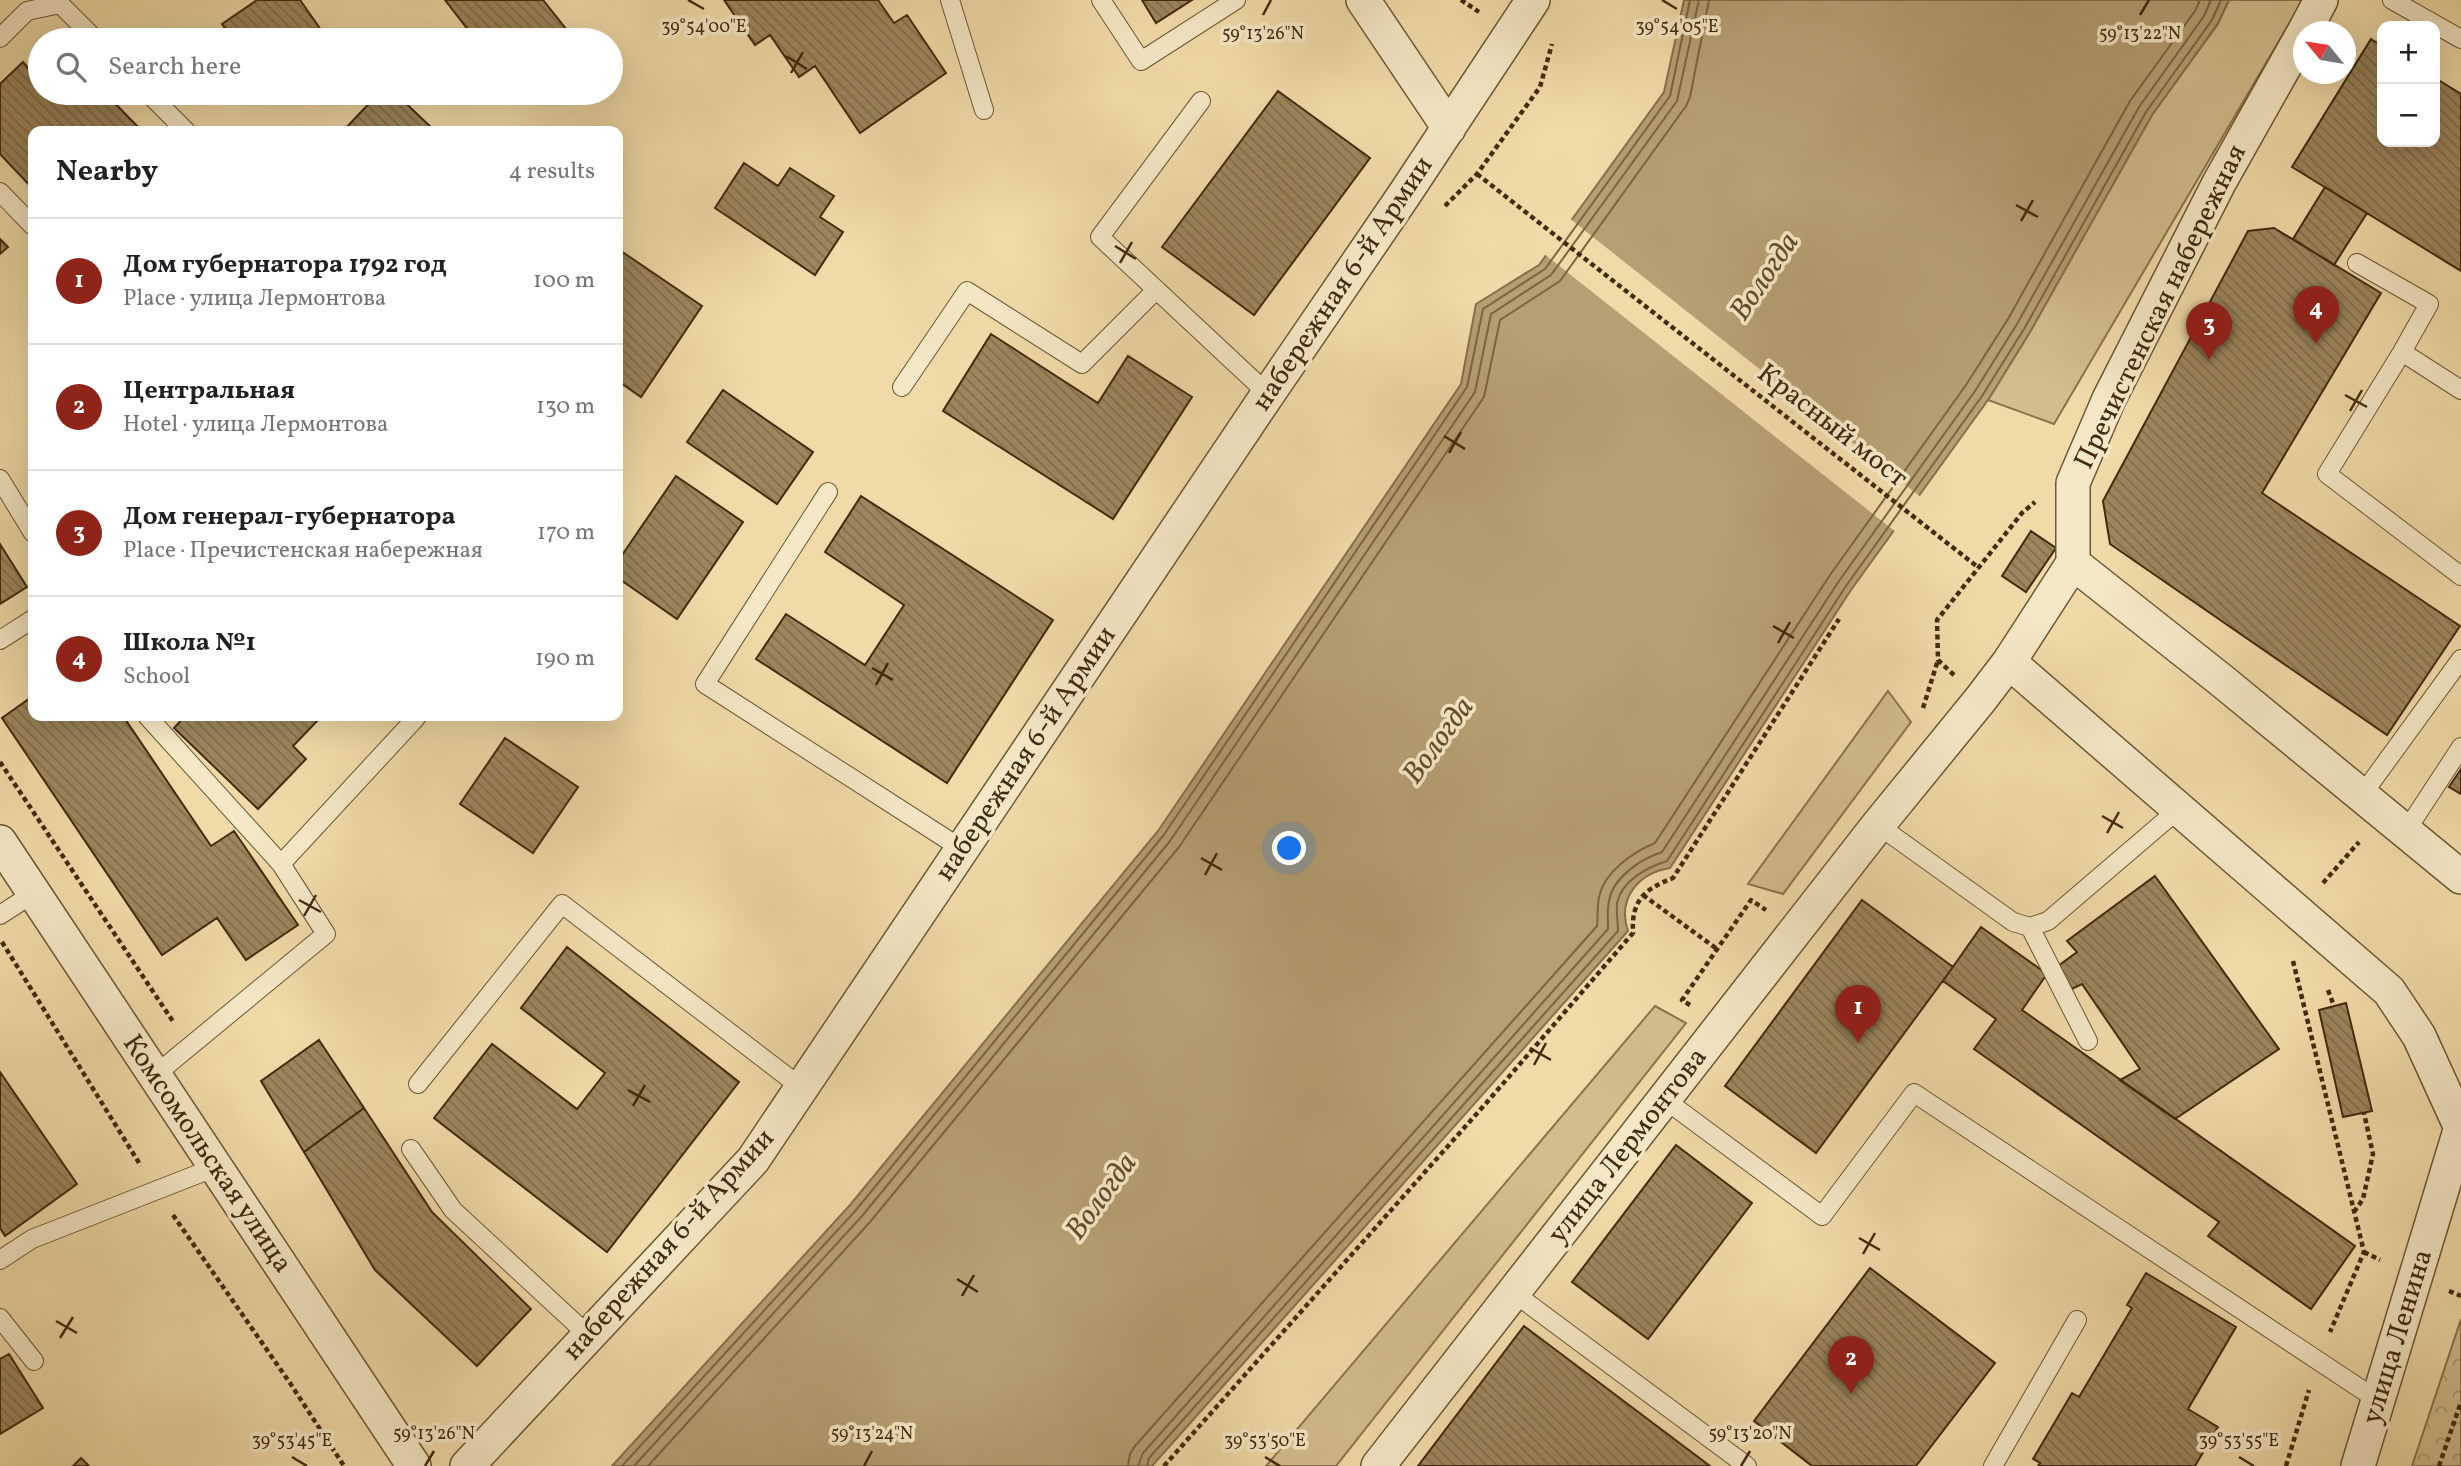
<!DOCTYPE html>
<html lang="en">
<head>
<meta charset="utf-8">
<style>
	:root { --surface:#fff; --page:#f6f6f6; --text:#202124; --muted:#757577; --line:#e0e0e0; --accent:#8f2418 }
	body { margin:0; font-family:Vollkorn,serif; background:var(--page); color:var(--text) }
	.controls { position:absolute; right:21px; top:21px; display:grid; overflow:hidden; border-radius:14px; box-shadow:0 7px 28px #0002 }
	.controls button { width:63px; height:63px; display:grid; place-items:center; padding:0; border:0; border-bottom:2px solid var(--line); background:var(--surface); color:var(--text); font:35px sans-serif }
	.compass { position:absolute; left:2293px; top:21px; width:63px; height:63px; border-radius:50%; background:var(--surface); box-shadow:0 7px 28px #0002; rotate:300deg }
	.you { position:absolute; left:1290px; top:849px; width:24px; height:24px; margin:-18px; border:5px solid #fff; border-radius:50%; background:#1a73e8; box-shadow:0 0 0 10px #1a73e833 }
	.badge { display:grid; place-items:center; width:46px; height:46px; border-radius:50%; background:var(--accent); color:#fff; font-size:23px; font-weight:700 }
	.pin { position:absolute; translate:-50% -58px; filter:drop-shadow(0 2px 4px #0008) }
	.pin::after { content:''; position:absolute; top:37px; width:24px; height:21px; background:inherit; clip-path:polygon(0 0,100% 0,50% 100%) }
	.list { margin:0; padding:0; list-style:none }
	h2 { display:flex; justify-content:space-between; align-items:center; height:91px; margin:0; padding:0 28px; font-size:30px }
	h2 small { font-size:23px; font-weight:400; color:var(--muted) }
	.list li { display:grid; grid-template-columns:46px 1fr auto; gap:21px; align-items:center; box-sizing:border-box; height:126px; padding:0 28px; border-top:2px solid var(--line) }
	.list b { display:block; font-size:26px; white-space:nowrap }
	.list p { margin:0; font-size:23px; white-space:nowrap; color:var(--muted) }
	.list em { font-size:23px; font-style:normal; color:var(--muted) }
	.icon { flex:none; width:38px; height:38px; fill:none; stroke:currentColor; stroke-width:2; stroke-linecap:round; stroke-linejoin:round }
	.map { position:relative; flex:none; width:2461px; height:1466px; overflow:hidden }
	.search { position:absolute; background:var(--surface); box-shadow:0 7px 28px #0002; left:28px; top:28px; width:595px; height:77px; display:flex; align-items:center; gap:18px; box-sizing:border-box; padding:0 24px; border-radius:38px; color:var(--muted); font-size:26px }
	.panel { position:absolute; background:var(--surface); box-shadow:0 7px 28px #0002; left:28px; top:126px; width:595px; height:595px; border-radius:14px }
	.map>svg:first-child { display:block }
	.grass { fill:#d2bd8d; stroke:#8a744c; stroke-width:2 }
	.forest { fill:url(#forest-crowns); stroke:#8a744c; stroke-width:2 }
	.water { fill:#b59f73; stroke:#87704a; stroke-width:2 }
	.pier { fill:#f0dba8 }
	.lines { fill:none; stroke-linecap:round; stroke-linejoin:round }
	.shore { stroke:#7c6440; stroke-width:2 }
	.building { fill:url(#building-back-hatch); stroke:#422a0c; stroke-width:2 }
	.lane-casing { stroke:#6e5633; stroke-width:20 }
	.street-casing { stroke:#6e5633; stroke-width:36 }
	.path { stroke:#422a0c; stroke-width:4.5; stroke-dasharray:5 3.5; stroke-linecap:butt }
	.lane { stroke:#f5e8c6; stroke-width:18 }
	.street { stroke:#f5e8c6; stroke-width:33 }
	.ticks { fill:none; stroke:#422a0c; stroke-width:2.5 }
	.labels { text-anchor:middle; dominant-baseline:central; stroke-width:7; stroke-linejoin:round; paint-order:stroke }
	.street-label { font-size:28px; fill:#422a0c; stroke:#f5e8c6 }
	.water-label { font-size:30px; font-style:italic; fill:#644d2b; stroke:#f5e8c6 }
	.ticks-label { font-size:18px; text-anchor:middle; fill:#422a0c; stroke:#f5e8c6; stroke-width:7; stroke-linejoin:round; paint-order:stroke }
</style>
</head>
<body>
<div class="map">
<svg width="2461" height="1466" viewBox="0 0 2461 1466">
	<defs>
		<pattern id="forest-crowns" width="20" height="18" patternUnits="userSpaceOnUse" patternTransform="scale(1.75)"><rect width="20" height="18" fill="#d2bd8d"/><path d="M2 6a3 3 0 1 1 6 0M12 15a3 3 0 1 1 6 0" fill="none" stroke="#ac9a72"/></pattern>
		<pattern id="building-back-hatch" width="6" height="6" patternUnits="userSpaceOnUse" patternTransform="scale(1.75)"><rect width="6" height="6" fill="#9c865d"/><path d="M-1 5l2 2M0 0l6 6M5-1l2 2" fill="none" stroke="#816e4b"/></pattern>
	</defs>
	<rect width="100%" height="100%" fill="#f0dba8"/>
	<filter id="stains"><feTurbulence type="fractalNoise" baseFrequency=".00286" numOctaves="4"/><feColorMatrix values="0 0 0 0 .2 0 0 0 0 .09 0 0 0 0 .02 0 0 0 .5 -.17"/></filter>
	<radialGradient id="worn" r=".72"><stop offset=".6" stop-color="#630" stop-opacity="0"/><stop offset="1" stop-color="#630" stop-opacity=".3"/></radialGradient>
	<path class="grass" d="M2229,0H2303L2054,424L1988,400L2030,332L2152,115L2218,24Z
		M1888,691L1911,722L1783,894L1748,884Z
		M1655,1006L1686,1023L1336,1466H1266Z"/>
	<path class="forest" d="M2461,1319V1466H2412Z"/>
	<path class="water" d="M1684,0H2229L2218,23L2152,115L2030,332L1988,400L1851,590L1670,868C1638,873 1617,899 1628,931L1152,1466H612L850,1205L1158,831L1461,384L1476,304L1539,265L1664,92Z"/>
	<path class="pier" d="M1569,218L1922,498L1897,533L1543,253Z"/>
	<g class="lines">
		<path class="shore" d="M622,1466L856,1210L1163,836L1467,387L1483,309L1545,269L1670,96L1690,0
			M634,1466L862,1216L1170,841L1475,392L1491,314L1551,275L1677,101L1699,0
			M648,1466L870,1222L1179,847L1484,397L1500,320L1560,281L1686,106L1690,97L1709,0
			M1128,1466L1130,1454L1135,1446L1597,926C1598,917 1597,906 1599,897C1604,872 1633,852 1655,843L1830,575L1966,385L2008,319L2130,101L2195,11L2200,0
			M1138,1466L1143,1453L1608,929C1608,920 1607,910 1609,901C1613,877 1641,859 1662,852L1839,581L1975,391L2017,324L2139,107L2204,16L2211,0
			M1147,1466L1149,1458L1618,931C1618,922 1616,912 1617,903C1622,880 1648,867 1667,861L1846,586L1982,396L2024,329L2146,112L2212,20L2221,0"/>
	</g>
	<path class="building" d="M257,0H300L328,40H233L222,24Z
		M445,0H543L567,30L555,40H476Z
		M724,0H878L894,23L907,15L946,73L860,133L815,66L799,77L770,35L755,45Z
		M1142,0H1192L1156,23Z
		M2371,39L2382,46V142H2435V78L2461,94V271L2292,167Z
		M23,62L32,72L40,63V93H105L142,131H33V189L0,154V84Z
		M1278,91L1370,158L1254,315L1162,247Z
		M379,93H395L435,131H343Z
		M744,163L778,186L790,168L834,196L820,217L843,232L815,275L715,208Z
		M2325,187L2367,213L2334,265L2293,239Z
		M2274,228L2381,293L2262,493L2460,626L2387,735L2110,544L2103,501L2248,231Z
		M0,239L8,247L0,254Z
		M618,249L702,306L641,397L618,381Z
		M991,334L1098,403L1128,356L1192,397L1113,519L943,411Z
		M723,390L813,452L777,504L687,442Z
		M676,476L743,522L677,619L618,578V561Z
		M861,496L1053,620L947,783L756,659L786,614L865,665L904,605L825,552Z
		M2031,531L2056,548L2026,592L2002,576Z
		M0,544L27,587L0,604Z
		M33,696V716H123L211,846L234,831L298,925L246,960L217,918L162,955L2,718Z
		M185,716H322L293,746L306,759L258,809L174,728Z
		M505,738L578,787L533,853L460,804Z
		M2461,769V794L2449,787Z
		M2155,876L2279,1049L2175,1119L2120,1080L2140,1069L2082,984L2072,989L2058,966L2077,952L2067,941Z
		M1862,900L1953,967L1816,1153L1725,1086Z
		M1981,927L2047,974L2022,1010L2355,1246L2311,1309L2208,1236L2219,1222L1974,1049L1996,1019L1943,981Z
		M567,947L739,1082L607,1252L434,1118L492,1044L577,1109L605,1073L521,1008Z
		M2346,1003L2372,1111L2343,1117L2319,1010Z
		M319,1040L364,1108L304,1152L261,1081Z
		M0,1072L77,1184L5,1236L0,1228Z
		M364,1108L432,1212L531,1309L477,1366L375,1270L304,1152Z
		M1676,1145L1752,1203L1648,1339L1572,1282Z
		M1870,1268L1995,1363L1916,1466H1812L1754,1421Z
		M2146,1273L2236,1327L2188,1409L2218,1427L2195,1466H2038L2040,1463L2033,1459L2072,1393L2079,1397L2132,1308L2127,1305Z
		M1524,1326L1710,1466H1418Z
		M9,1354L43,1408L0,1434V1359Z
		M81,1458L89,1466H73Z"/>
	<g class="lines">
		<defs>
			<path id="lane" d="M950,0L984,110
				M1101,0L1141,61L1236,0
				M2392,0L2461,39
				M0,38L27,11L60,4L96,40
				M148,93L186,131
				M1201,101L1100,237L1268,394
				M0,192L33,226
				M2357,263L2429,304L2402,352
				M902,387L967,291L1082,364L1156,290
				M2461,390L2402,352L2327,474L2461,576
				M0,479L33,533
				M828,492L705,684L962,849
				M0,640L33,619
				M147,716L281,864L326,934L155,1075
				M2362,795L2461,659
				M1878,825L2013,922L2030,927L2048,921L2180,808
				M2406,831L2461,747
				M281,864L416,718
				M0,915L34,893
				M2030,927L2088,1041
				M418,1084L562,904L802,1088
				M1664,1099L1822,1216L1914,1093L2379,1401
				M411,1149L453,1210L589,1336
				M0,1260L32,1239L216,1167
				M1514,1293L1747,1466
				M0,1318L34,1361
				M1993,1466L2077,1320"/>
			<path id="street" d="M1363,0L1449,128
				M2304,32L2321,0
				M2073,563L2221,680L2461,877
				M2009,662L2389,991L2419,1036L2461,1128
				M0,842L414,1466
				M467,1466L753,1160L1268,394L1404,195L1533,0
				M1378,1466L1878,825L1980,700L2009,662L2073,563V483L2109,399L2219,183L2304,32
				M2358,1466L2461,1127"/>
		</defs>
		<use href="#lane" class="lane-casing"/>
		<use href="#street" class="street-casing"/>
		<path class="path" d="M1461,0L1479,12
			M1477,174L1979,568
			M1445,206L1477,174L1540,87L1552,44
			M1954,675L1938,660L1937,620L2022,513L2035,502
			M1923,708L1938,660
			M0,762L174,1023
			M2323,883L2359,842
			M1643,895L1717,949
			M2,942L141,1166
			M2293,961L2364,1252L2330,1332
			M2328,990L2334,1006
			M1690,1005L1682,1000L1751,900L1766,910
			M2354,1212L2363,1199L2373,1154L2364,1113
			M173,1215L290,1383L344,1466
			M2364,1252L2380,1260
			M2449,1291L2461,1296
			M1164,1466L1488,1101L1633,933C1631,900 1645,889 1673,878L1839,619
			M2286,1466L2309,1390
			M2439,1466L2461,1402"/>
		<use href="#lane" class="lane"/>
		<use href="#street" class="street"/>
	</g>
	<path class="ticks" d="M688,0L704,9M1662,0L1677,9M1263,15L1271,0M2140,15L2149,0M786,56L807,69M791,73L803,52M2016,205L2038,217M2021,221L2033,200M1115,246L1136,259M1120,263L1132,242M2345,395L2367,407M2350,411L2362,390M1444,436L1465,449M1449,453L1461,432M1773,626L1794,638M1778,643L1790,622M872,668L893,680M876,685L888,663M2102,816L2123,828M2107,833L2119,812M1201,858L1222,870M1205,875L1217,853M299,900L321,912M304,916L316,895M1530,1048L1551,1060M1534,1065L1546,1043M628,1090L650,1102M633,1106L645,1085M1859,1238L1880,1250M1863,1254L1875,1233M957,1279L978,1292M962,1296L974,1275M56,1321L77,1333M60,1338L73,1317M292,1457L307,1466M1265,1457L1280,1466M2239,1457L2254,1466M425,1466L434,1451M864,1466L872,1451M1741,1466L1750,1451"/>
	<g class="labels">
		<g class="street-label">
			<text transform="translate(1343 284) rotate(-56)">набережная 6-й Армии</text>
			<text transform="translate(2161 307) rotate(-64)">Пречистенская набережная</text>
			<text transform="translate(1832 426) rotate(38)">Красный мост</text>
			<text transform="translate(1026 754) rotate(-56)">набережная 6-й Армии</text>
			<text transform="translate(1628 1146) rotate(-52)">улица Лермонтова</text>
			<text transform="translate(207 1154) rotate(56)">Комсомольская улица</text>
			<text transform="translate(669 1245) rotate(-48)">набережная 6-й Армии</text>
			<text transform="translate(2398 1337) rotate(-73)">улица Ленина</text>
		</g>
		<g class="water-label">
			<text transform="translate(1765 277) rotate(-56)">Вологда</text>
			<text transform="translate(1439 741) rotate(-54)">Вологда</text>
			<text transform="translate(1102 1197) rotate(-54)">Вологда</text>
		</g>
	</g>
	<g class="ticks-label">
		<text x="1677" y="32">39°54'05"E</text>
		<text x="704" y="32">39°54'00"E</text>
		<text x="1263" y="39">59°13'26"N</text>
		<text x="2140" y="39">59°13'22"N</text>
		<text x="434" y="1439">59°13'26"N</text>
		<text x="872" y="1439">59°13'24"N</text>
		<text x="1750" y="1439">59°13'20"N</text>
		<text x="292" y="1446">39°53'45"E</text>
		<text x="1265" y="1446">39°53'50"E</text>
		<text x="2239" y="1446">39°53'55"E</text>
	</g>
	<rect width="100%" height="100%" filter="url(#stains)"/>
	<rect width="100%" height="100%" fill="url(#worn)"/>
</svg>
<div class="controls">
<button>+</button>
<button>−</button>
</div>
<svg class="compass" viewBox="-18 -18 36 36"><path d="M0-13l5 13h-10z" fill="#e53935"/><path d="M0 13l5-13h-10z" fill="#757577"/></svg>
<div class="you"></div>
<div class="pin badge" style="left:1858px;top:1043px">1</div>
<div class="pin badge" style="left:1851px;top:1394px">2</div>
<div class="pin badge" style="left:2209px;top:360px">3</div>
<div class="pin badge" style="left:2316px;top:344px">4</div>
<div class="search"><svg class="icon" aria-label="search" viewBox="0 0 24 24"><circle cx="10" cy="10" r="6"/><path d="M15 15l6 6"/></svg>Search here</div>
<section class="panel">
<h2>Nearby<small>4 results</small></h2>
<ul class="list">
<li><span class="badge">1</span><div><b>Дом губернатора 1792 год</b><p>Place · улица Лермонтова</p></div><em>100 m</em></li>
<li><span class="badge">2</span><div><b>Центральная</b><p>Hotel · улица Лермонтова</p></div><em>130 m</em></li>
<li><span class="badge">3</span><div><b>Дом генерал-губернатора</b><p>Place · Пречистенская набережная</p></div><em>170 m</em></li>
<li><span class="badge">4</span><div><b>Школа №1</b><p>School</p></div><em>190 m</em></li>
</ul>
</section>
</div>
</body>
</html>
